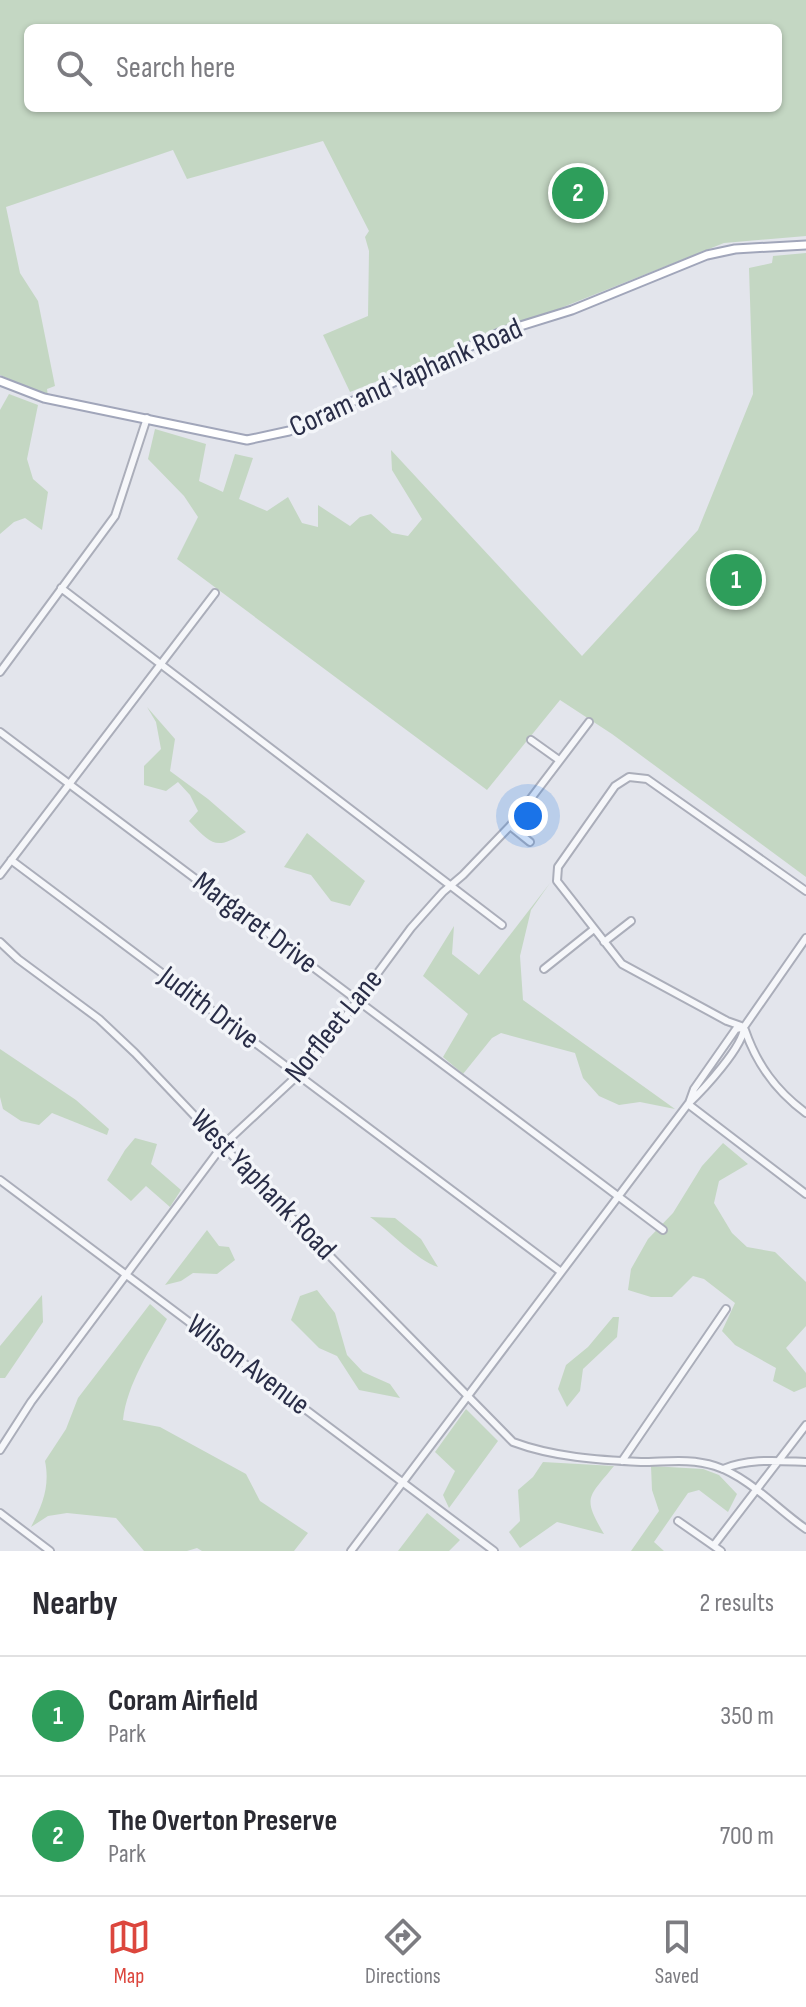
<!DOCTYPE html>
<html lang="en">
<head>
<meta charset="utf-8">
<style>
	:root { --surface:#fff; --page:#f7f7f7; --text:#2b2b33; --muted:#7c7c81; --line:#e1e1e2; --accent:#dc463d }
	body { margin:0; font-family:"Sofia Sans Condensed",sans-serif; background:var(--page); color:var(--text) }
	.you { position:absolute; left:528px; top:816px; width:28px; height:28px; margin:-20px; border:6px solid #fff; border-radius:50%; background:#1a73e8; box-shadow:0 0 0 12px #1a73e833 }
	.badge { display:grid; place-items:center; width:52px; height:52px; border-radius:50%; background:var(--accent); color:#fff; font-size:26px; font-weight:700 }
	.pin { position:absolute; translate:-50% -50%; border:4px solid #fff; box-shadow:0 2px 8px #0006 }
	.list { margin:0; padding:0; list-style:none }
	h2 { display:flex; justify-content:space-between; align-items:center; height:104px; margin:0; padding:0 32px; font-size:34px }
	h2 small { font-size:26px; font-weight:400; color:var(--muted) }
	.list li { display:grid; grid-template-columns:52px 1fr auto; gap:24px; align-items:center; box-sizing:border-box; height:120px; padding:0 32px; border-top:2px solid var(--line) }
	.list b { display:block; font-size:30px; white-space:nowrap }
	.list p { margin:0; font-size:26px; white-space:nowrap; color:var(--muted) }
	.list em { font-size:26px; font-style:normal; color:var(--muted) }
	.icon { flex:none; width:44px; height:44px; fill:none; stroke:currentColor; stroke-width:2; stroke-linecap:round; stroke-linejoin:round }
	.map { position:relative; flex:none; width:806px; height:1551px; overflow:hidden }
	.search { position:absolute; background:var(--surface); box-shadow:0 2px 6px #0004; left:24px; right:24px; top:24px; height:88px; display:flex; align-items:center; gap:20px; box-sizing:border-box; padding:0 28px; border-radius:12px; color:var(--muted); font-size:30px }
	.sheet { height:344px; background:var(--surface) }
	nav { display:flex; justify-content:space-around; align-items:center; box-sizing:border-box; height:112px; border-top:2px solid var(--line); background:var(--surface); font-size:22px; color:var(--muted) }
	nav a { display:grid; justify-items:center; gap:4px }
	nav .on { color:var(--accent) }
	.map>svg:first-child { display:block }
	.green { fill:#c4d7c3; fill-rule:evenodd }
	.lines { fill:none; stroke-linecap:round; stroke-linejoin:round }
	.minor-casing { stroke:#abaeba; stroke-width:10 }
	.major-casing { stroke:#a1a6ba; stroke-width:11 }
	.minor { stroke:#f6f7fa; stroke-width:6 }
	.major { stroke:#fff; stroke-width:7 }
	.labels { text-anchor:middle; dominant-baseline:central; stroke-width:7; stroke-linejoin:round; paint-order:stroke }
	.street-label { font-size:30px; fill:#292d47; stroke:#f3f5f9 }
</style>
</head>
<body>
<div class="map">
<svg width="806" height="1551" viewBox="0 0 806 1551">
	<rect width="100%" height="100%" fill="#e3e5ec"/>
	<path class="green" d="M0,0H806V236L724,243L350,392L323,335L368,316L369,251L365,237L369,231L323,141L187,179L173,150L6,207L20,273L38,301L55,386L47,389L48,396L0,375ZM28,28H778V108H28Z
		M806,253V877L612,734L560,700L487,790L177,559L198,517L184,496L148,459L155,429L206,444L199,481L223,492L235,454L253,458L239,499L267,511L288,497L302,523L318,527V505L350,526L360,517L371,514L392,533L408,536L422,519L392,470L391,450L582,656L698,530L753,394L749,268L772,263L773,256Z
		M9,394L38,405L27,459L33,479L48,492L42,530L25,518L14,522L0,534V410Z
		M147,707L175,739L170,771L208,799L246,832C216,850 213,846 189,821L198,811L190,795L178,782L166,791L144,785V766L161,749L156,722Z
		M307,833L365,881L350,906L331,901L311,875L284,867Z
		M550,883L531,910L520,956L523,1000L675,1109L640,1102L619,1105L599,1096L583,1078L575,1053L501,1033L492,1038L463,1074L443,1057L468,1014L423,976L454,926L452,954L479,975Z
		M0,1049L76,1100L109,1129L107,1135L52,1113L39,1125L21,1121L3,1109L0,1097Z
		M135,1138L157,1144L151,1164L181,1190L170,1207L146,1186L131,1201L107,1180L125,1150Z
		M723,1143L748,1164L719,1181L714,1203L732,1233L747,1247L775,1252L806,1282V1326L786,1348L806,1373V1387L794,1392L773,1381L776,1368L735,1345L722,1331L735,1303L704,1279L693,1276L672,1297H651L628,1290L631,1269L648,1239L673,1213L702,1166Z
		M370,1217L395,1218L421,1239L438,1267C416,1260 390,1231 370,1217Z
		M207,1230L219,1246L229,1247L235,1260L217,1274L193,1273L181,1281L165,1285Z
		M317,1290L335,1313L347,1355L363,1372L390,1384L400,1398L359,1390L337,1356L319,1348L291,1320L300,1296Z
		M42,1295L43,1322L5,1378H0V1346Z
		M150,1304L167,1319C150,1350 127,1384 123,1420L160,1427L246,1474L260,1501L308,1533L294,1551H202L197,1548L187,1551H144L116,1518L67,1513L48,1516L31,1527C43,1504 50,1486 45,1461L66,1429L78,1398Z
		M613,1317H619L617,1337L583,1369L580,1391L567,1407L558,1389L566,1365L588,1347Z
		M466,1409L498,1441L449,1508L443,1495L455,1471L435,1452Z
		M543,1462L614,1466C588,1498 582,1497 604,1534L557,1522L520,1548L509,1532L520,1521L518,1490L533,1477Z
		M651,1466L703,1469L719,1475L737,1494L728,1512L699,1490L688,1493L654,1542L664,1551H631L659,1511L652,1490Z
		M427,1513L460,1540L449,1551H398Z"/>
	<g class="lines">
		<defs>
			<path id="minor" d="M61,588L502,925
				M0,672L115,516L147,418
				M0,732L663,1230
				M531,740L559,760
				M510,826L530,842
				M11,860L561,1272
				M0,875L215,593
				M0,942L18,959L99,1019L135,1053L266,1191L513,1442C553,1457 598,1460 641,1462C666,1462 690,1458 715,1466C749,1477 777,1509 806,1529
				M604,942L631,921
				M544,969L594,929
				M744,1027L727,1021L622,964L557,881L558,867L615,786L629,777L647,779L806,891
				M745,1030C757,1065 776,1091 806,1113
				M689,1103L694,1089L736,1029L744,1027L806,938
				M688,1104L806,1194
				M0,1180L494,1551
				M0,1450L31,1402L223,1145L311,1063L411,928L443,892L463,875L510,826L589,722
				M622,1461L726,1309
				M723,1469C749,1458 778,1461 806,1462
				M0,1513L50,1551
				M678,1521L721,1551
				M714,1545L806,1425
				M351,1551L688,1104C703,1090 744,1046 744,1027"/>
			<path id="major" d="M0,381L44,398L247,440L289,431L501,332L572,310L707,255L735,249L806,245"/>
		</defs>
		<use href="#minor" class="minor-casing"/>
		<use href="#major" class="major-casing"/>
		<use href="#minor" class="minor"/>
		<use href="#major" class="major"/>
	</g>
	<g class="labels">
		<g class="street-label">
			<text transform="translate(406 378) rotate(-24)">Coram and Yaphank Road</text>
			<text transform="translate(255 923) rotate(37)">Margaret Drive</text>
			<text transform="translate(209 1008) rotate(37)">Judith Drive</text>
			<text transform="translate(334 1026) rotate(-51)">Norfleet Lane</text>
			<text transform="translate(263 1185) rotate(46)">West Yaphank Road</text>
			<text transform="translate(248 1365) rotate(37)">Wilson Avenue</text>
		</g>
	</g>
</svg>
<div class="you"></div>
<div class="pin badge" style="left:736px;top:580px;background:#2e9e5b">1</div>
<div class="pin badge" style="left:578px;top:193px;background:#2e9e5b">2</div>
<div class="search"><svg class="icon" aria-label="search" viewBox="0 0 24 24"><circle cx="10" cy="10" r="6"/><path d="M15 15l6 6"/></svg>Search here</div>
</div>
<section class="sheet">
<h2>Nearby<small>2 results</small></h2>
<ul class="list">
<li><span class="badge" style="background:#2e9e5b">1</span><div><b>Coram Airfield</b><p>Park</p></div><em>350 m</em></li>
<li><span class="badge" style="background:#2e9e5b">2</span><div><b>The Overton Preserve</b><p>Park</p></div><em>700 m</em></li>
</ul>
</section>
<nav>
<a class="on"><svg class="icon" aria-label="map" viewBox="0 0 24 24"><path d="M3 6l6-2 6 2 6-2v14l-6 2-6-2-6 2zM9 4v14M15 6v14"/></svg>Map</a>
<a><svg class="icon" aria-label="directions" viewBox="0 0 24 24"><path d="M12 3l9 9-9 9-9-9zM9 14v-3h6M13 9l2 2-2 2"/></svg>Directions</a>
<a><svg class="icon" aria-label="saved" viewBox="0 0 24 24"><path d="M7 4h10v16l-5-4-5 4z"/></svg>Saved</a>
</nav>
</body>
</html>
